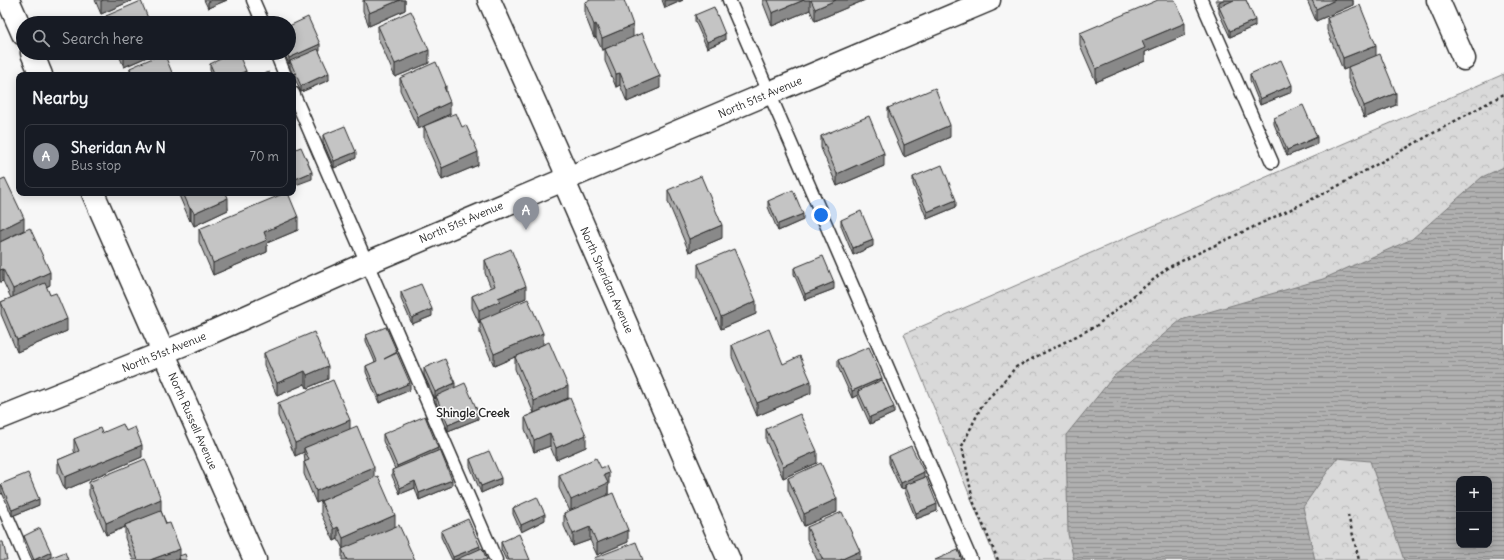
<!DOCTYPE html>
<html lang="en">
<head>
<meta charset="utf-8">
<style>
	:root { --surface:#171b24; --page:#20242c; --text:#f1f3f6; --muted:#9ea1a6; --line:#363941; --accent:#8c9099 }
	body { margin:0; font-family:Delius,sans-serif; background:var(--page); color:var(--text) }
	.controls { position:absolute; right:12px; bottom:12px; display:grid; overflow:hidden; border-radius:8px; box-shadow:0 2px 10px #0003 }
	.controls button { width:36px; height:36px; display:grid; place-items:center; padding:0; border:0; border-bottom:1px solid var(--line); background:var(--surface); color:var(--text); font:20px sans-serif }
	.you { position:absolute; left:821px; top:215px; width:14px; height:14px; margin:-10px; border:3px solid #fff; border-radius:50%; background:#1a73e8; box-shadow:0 0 0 6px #1a73e833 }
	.badge { display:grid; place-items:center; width:26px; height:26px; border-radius:50%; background:var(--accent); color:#fff; font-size:13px; font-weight:700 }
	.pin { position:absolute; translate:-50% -33px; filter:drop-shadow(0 1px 2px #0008) }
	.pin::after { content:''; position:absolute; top:21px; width:14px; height:12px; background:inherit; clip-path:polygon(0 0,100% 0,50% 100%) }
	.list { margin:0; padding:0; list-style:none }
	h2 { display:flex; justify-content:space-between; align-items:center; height:52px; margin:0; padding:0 16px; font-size:17px }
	h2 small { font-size:13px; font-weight:400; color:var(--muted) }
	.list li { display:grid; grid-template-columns:26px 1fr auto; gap:12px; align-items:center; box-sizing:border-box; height:64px; margin:0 8px 8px; padding:0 8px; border:1px solid var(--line); border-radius:8px }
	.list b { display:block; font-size:15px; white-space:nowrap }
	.list p { margin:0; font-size:13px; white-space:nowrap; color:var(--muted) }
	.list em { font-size:13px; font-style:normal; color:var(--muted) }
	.icon { flex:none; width:22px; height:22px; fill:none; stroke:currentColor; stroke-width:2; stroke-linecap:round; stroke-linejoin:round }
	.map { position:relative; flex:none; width:1504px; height:560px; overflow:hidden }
	.search { position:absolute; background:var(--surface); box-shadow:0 2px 10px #0003; left:16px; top:16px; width:280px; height:44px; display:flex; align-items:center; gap:10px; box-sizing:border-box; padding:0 14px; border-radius:22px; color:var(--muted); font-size:15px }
	.panel { position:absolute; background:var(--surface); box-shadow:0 2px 10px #0003; left:16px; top:72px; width:280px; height:124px; border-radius:8px }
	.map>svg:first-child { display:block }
	.park { fill:url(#park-crowns); stroke:#828282; fill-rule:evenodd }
	.water { fill:url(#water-rules); stroke:#7b7b7b; fill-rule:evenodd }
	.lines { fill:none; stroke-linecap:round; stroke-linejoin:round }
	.lane-casing { stroke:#2b2b2b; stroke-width:15 }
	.street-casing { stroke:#2b2b2b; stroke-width:25 }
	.path { stroke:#2b2b2b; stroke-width:2.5; stroke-dasharray:3 3; stroke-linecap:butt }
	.lane { stroke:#fff; stroke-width:12 }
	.street { stroke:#fff; stroke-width:22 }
	.wall { fill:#a9a9a9; stroke:#2b2b2b }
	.shaded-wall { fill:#898989; stroke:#2b2b2b }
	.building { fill:#c4c4c4; stroke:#2b2b2b }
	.labels { text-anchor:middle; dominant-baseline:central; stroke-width:3; stroke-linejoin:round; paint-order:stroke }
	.street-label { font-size:11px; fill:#2b2b2b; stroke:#fff }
	.neighbourhood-label { font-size:12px; font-weight:bold; fill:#2b2b2b; stroke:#fff }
</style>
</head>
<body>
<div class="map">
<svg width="1504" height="560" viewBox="0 0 1504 560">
	<defs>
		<pattern id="park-crowns" width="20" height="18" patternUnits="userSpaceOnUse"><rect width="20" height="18" fill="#d9d9d9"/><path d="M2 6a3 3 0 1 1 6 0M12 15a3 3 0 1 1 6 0" fill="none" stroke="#bababa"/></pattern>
		<pattern id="water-rules" width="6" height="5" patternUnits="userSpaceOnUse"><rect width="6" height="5" fill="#b0b0b0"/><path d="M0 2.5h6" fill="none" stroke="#8f8f8f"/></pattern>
	</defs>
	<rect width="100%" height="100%" fill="#f7f7f7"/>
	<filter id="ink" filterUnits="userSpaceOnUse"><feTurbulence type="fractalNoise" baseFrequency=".025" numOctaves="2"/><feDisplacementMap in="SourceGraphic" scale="8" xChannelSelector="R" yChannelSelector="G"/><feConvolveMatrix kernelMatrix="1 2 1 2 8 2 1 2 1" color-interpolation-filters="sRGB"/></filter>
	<g filter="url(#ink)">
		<path class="park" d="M1504,74V560H996L904,334ZM1459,479H1489V545H1459Z"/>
		<path class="water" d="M1504,167V560H1404L1370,461L1337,458L1303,507L1315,560H1074L1068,534L1066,435L1114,376L1181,320L1323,279L1412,239L1482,177ZM1459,479H1489V545H1459Z"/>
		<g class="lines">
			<defs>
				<path id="lane" d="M253,0L263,23
					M729,0L971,560
					M1201,0L1272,162
					M276,53L285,75
					M293,93L496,560
					M0,500L26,560"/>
				<path id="street" d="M8,0L23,34
					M489,0L565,170L563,179L729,560
					M1438,0L1464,59
					M32,53L41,75
					M93,193L255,560
					M0,418L192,341L367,263L989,0"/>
			</defs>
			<use href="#lane" class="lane-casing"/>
			<use href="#street" class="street-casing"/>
			<path class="path" d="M1348,515L1359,560
				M998,560L973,501L962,446L981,407L1016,367L1096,326L1169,267L1325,193L1504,94"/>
			<use href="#lane" class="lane"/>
			<use href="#street" class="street"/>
		</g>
		<path class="wall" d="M95,0H133L101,14Z
			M204,0H227L208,8Z
			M363,0H405V10L369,26L363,11Z
			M662,0H683L665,8Z
			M763,0H865L815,21L810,10L772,26L763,3Z
			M1215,0H1246L1255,26L1230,37L1219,13V8Z
			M1307,0H1353V5L1316,21Z
			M585,2L633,37L660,88L627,102L620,85L616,87L605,61V49L620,43L602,50L596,37L594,38L585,15Z
			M695,15L725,40L707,48L695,21Z
			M106,16L150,23H106Z
			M1327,18L1376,56L1396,105L1364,118L1348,79V68L1343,70L1327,30Z
			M378,26L429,63L395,77L378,38Z
			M1080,33L1185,35L1145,52V61L1096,82L1080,45Z
			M319,51L329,80L301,92L290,68V63L289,64L284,53Z
			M118,53H156L124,67Z
			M210,64L246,75H212L210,70Z
			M130,68L173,75H130Z
			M1250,74L1292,92L1260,105L1250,80Z
			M400,78L446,93L450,114L418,129L400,90Z
			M888,108L950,137L904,157L888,120Z
			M1274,118L1317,144L1287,156L1274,124Z
			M424,126L462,127L478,165L442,180L424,139Z
			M323,135L356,158L334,168L323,142Z
			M821,136L884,166L837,186L821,148Z
			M913,177L956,207L927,219L913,184Z
			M668,190L722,238L689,252L668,202Z
			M178,193H226L228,210L194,226L191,220L190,221Z
			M768,201L803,220L778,231L768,207Z
			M841,220L873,246L853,255L841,226Z
			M199,229L298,230L267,243V252L213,275L199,242Z
			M0,242L50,285L46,287L67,331L17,352L1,314V302L11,298L3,281L0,282Z
			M485,260L526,298L500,309V312L543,345L568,398L586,447L556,460L550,446L534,452L525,429V417L534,413L515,369V357L519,355L494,366L480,333V322L479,323L472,308V296L491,288L485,273Z
			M698,264L756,314L721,329L698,277Z
			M794,268L834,289L805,300L794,274Z
			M401,292L432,316L412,324L401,299Z
			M366,335L397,354L410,390L379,403L366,372V366L375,362L366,341Z
			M732,345L783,364L811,393L757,416L732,357Z
			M264,353L328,379L307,388L305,384L277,396L264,365Z
			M838,360L882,381L894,413L870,424L858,397V395L852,398L838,367Z
			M424,368L455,388L478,419L448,431L436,402V398L435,399L424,375Z
			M278,403L350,429L374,478L395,527L415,560H342V549H343L338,539L334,541L321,514V501L349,489L316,503L304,474V462H305L304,452L295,456L278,416Z
			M766,429L817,463L783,478L766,441Z
			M126,431L142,457L65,490L58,473V460L75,453L74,451V439L102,433Z
			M383,434L438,450L452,486L419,500L415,488L400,494L392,476V470L395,469L383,441Z
			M889,456L924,478L937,511L916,519L905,492V488L901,489L889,463Z
			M470,459L501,484L481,493L470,466Z
			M559,475L609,485L608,486V495L628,542L597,555L590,540L573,546L564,526V513L570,511L559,488Z
			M788,478L837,512L804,526L788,490Z
			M89,482L161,511L180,556L187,560H133L125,538V527L106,535L89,495Z
			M1,484L39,505L12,516L1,490Z
			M513,508L545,520L521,532L513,514Z
			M807,527L860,560H817L807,539Z
			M441,531L480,549L487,560H452L441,537Z
			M24,536L51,558L68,560H32L24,542Z
			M501,542L530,560H506L501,549Z"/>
		<path class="shaded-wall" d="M104,0H133L101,14V1Z
			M212,0H227L208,8V2Z
			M400,0H405V10L369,26V13Z
			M667,0H683L665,8V1Z
			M804,0H810V10L772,26V13Z
			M836,0H865L815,21V9Z
			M1223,0H1239L1219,7V2Z
			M1335,0H1353V5L1316,21V9Z
			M1255,20V26L1230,37V31Z
			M1185,23V35L1145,52V61L1096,82V69L1142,41Z
			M596,24V37L594,38V25Z
			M633,25V38L602,50V38Z
			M725,34V40L707,48V42Z
			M320,44V51L291,63L290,61V63L289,64V58Z
			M1376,45V57L1348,67V68L1343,70V58Z
			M429,50V63L395,77V64Z
			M128,53H156L124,67V55Z
			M246,71V75H237Z
			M329,73V80L301,92V86Z
			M620,73V85L616,87V74Z
			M660,76V88L627,102V90Z
			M1292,85V92L1260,105V99Z
			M446,86V98L444,87Z
			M1396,93V105L1364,118V106Z
			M450,102V114L418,129V117Z
			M950,125V137L904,157V145Z
			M1317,137V144L1287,156V150Z
			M356,152V158L334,168V161Z
			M478,152V165L442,180V168Z
			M884,153V166L837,186V174Z
			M312,172V179L293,186V180Z
			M228,198V210L194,226V213Z
			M956,200V207L927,219V212Z
			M191,208V220L190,221V209Z
			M803,214V220L778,231V224Z
			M298,217V230L267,243V252L213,275V263L264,232Z
			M24,218V230L0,242V230Z
			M722,225V238L689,252V239Z
			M873,240V246L853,255V248Z
			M3,269V281L0,282V270Z
			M50,272V285L13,302V289Z
			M834,282V289L805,300V294Z
			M526,286V298L500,309V314L480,320V322L479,323V310L498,298Z
			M756,301V314L721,329V317Z
			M432,309V316L412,324V318Z
			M67,319V331L17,352V340Z
			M543,333V345L494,366V354Z
			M328,366V379L307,388V375Z
			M305,371V384L277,396V383Z
			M882,378V385L858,391V395L852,398V391Z
			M811,381V393L757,416V403Z
			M410,383V390L379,403V396Z
			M455,383V389L436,396V398L435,399V392Z
			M568,386V398L534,413V401Z
			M894,407V413L870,424V417Z
			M478,412V419L448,431V425Z
			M350,420V432L304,448V452L295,456V443Z
			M550,433V446L534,452V440Z
			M586,435V447L556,460V448Z
			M142,445V457L65,490V477Z
			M438,448V455L397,473V466Z
			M817,451V463L783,478V466Z
			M374,467V479L316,503V491Z
			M924,472V479L905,485V488L901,489V483Z
			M609,473V485L608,486V495L571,513V500L604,475Z
			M501,478V484L481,493V486Z
			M452,480V486L419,500V493Z
			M415,481V488L400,494V488Z
			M39,499V505L12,516V510Z
			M161,499V512L125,525V527L106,535V523Z
			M837,499V512L804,526V514Z
			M937,504V511L916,519V513Z
			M545,514V520L521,532V525Z
			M395,515V528L343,551V538Z
			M338,527V539L334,541V529Z
			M590,527V540L573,546V534Z
			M628,530V542L597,555V543Z
			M480,546V552L462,560H453V557Z
			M180,549V558L179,556V560H150Z
			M860,551V560H840Z
			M51,552V559L49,560H34Z"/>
		<path class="building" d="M364,0H400L369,13Z
			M591,0H624L633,25L602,38L596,24L594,25L585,2Z
			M767,0H804L772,13Z
			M811,0H836L815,9Z
			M1158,0H1175L1185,23L1142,41L1145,48L1096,69L1080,33Z
			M1234,0H1246L1255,20L1230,31L1219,7Z
			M1312,0H1335L1316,9Z
			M141,1L150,23H109L106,16Z
			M1360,5L1376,45L1343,58L1327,18Z
			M714,7L725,34L707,42L695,15Z
			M411,11L429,50L395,64L378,26Z
			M308,17L320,44L289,58L287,53H289V26Z
			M642,33L660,76L627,90L620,73L616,74L605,49Z
			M318,49L329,73L301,86L290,61Z
			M164,53L173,75H132L130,68Z
			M233,53H238L246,71L237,75H215L210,64Z
			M1380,54L1396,93L1364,106L1348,67Z
			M1281,60L1292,85L1260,99L1250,74Z
			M436,62L446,86L444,87L450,102L418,117L400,78Z
			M269,72L270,75H262Z
			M935,88L950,125L904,145L888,108Z
			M1303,105L1317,137L1287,150L1274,118Z
			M456,113L462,127L466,125L478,152L442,168L424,126Z
			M869,116L884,153L837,174L821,136Z
			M345,126L356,152L334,161L323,135Z
			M301,147L312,172L293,180V150Z
			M942,165L956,200L927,212L913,177Z
			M701,176L722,225L689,239L668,190Z
			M5,178L24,218L0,230V180Z
			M793,190L803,214L778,224L768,201Z
			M183,193H226L228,198L194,213L191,208L190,209Z
			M285,193H288L298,217L264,232L267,240L213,263L199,229Z
			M861,211L873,240L853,248L841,220Z
			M30,228L50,272L13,289L3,269L0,270V242Z
			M511,249L526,286L498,298L500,301L479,310L472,296L495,286L485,260Z
			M734,249L756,301L721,317L698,264Z
			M823,256L834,282L805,294L794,268Z
			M45,283L50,295L56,293L67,319L17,340L1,302Z
			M421,284L432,309L412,318L401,292Z
			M528,299L543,333L494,354L480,320Z
			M386,327L397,352L384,359L397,353L410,383L379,396L366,366L377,361L366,335Z
			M769,329L783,364L800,356L811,381L757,403L732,345Z
			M314,332L328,366L307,375L305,371L277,383L264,353Z
			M549,342L568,386L534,401L515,357Z
			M869,347L882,378L852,391L838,360Z
			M445,359L455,383L435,392L424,368Z
			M333,380L350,420L295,443L278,403Z
			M882,380L894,407L870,417L858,391Z
			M465,383L478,412L448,425L436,396Z
			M570,398L586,435L556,448L550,433L534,440L525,417Z
			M800,414L817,451L783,466L766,429Z
			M425,416L438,448L397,466L383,434Z
			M123,424L126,431L135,427L142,445L65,477L58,460L79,451L74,439L100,428L102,433Z
			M357,426L374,467L316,491L304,462L309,460L304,448Z
			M911,446L924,472L901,483L889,456Z
			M440,450L452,480L419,493L415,481L400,488L392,470Z
			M489,451L501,478L481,486L470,459Z
			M596,458L601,468L606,466L609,473L604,475L608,483L571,500L559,475Z
			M145,459L161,499L106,523L89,482Z
			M821,463L837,499L804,514L788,478Z
			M28,473L39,499L12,510L1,484Z
			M378,476L395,515L343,538L338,527L334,529L321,501Z
			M926,477L937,504L916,513L905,485Z
			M613,493L628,530L597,543L590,527L573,534L564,513Z
			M537,497L545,514L521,525L513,508Z
			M161,511L166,524L170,523L180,549L150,560H138L125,525Z
			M842,512L860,551L840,560H823L807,527Z
			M468,519L480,546L453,557L441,531Z
			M399,525L415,560H347L342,549Z
			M40,528L51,552L34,560L24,536Z
			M519,534L530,560H509L501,542Z
			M0,542H3L7,560H0Z
			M636,542L643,560H595L594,558Z
			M482,548L487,560H455Z
			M958,550L962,560H935Z
			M65,552L68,560H45Z
			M185,554L187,560H179H180L179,556Z"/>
	</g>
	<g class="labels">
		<g class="street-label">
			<text transform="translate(760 97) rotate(-23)">North 51st Avenue</text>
			<text transform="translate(461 222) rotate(-23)">North 51st Avenue</text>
			<text transform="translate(607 280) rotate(66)">North Sheridan Avenue</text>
			<text transform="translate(164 352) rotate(-22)">North 51st Avenue</text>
			<text transform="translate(193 421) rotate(66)">North Russell Avenue</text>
		</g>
		<g class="neighbourhood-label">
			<text x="473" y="412">Shingle Creek</text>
		</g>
	</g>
</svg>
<div class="controls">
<button>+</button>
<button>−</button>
</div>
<div class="you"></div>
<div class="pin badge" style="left:526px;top:230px">A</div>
<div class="search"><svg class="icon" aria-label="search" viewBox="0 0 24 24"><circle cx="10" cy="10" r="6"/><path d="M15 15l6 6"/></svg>Search here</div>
<section class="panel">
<h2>Nearby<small></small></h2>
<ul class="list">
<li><span class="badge">A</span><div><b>Sheridan Av N</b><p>Bus stop</p></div><em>70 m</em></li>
</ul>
</section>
</div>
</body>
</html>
